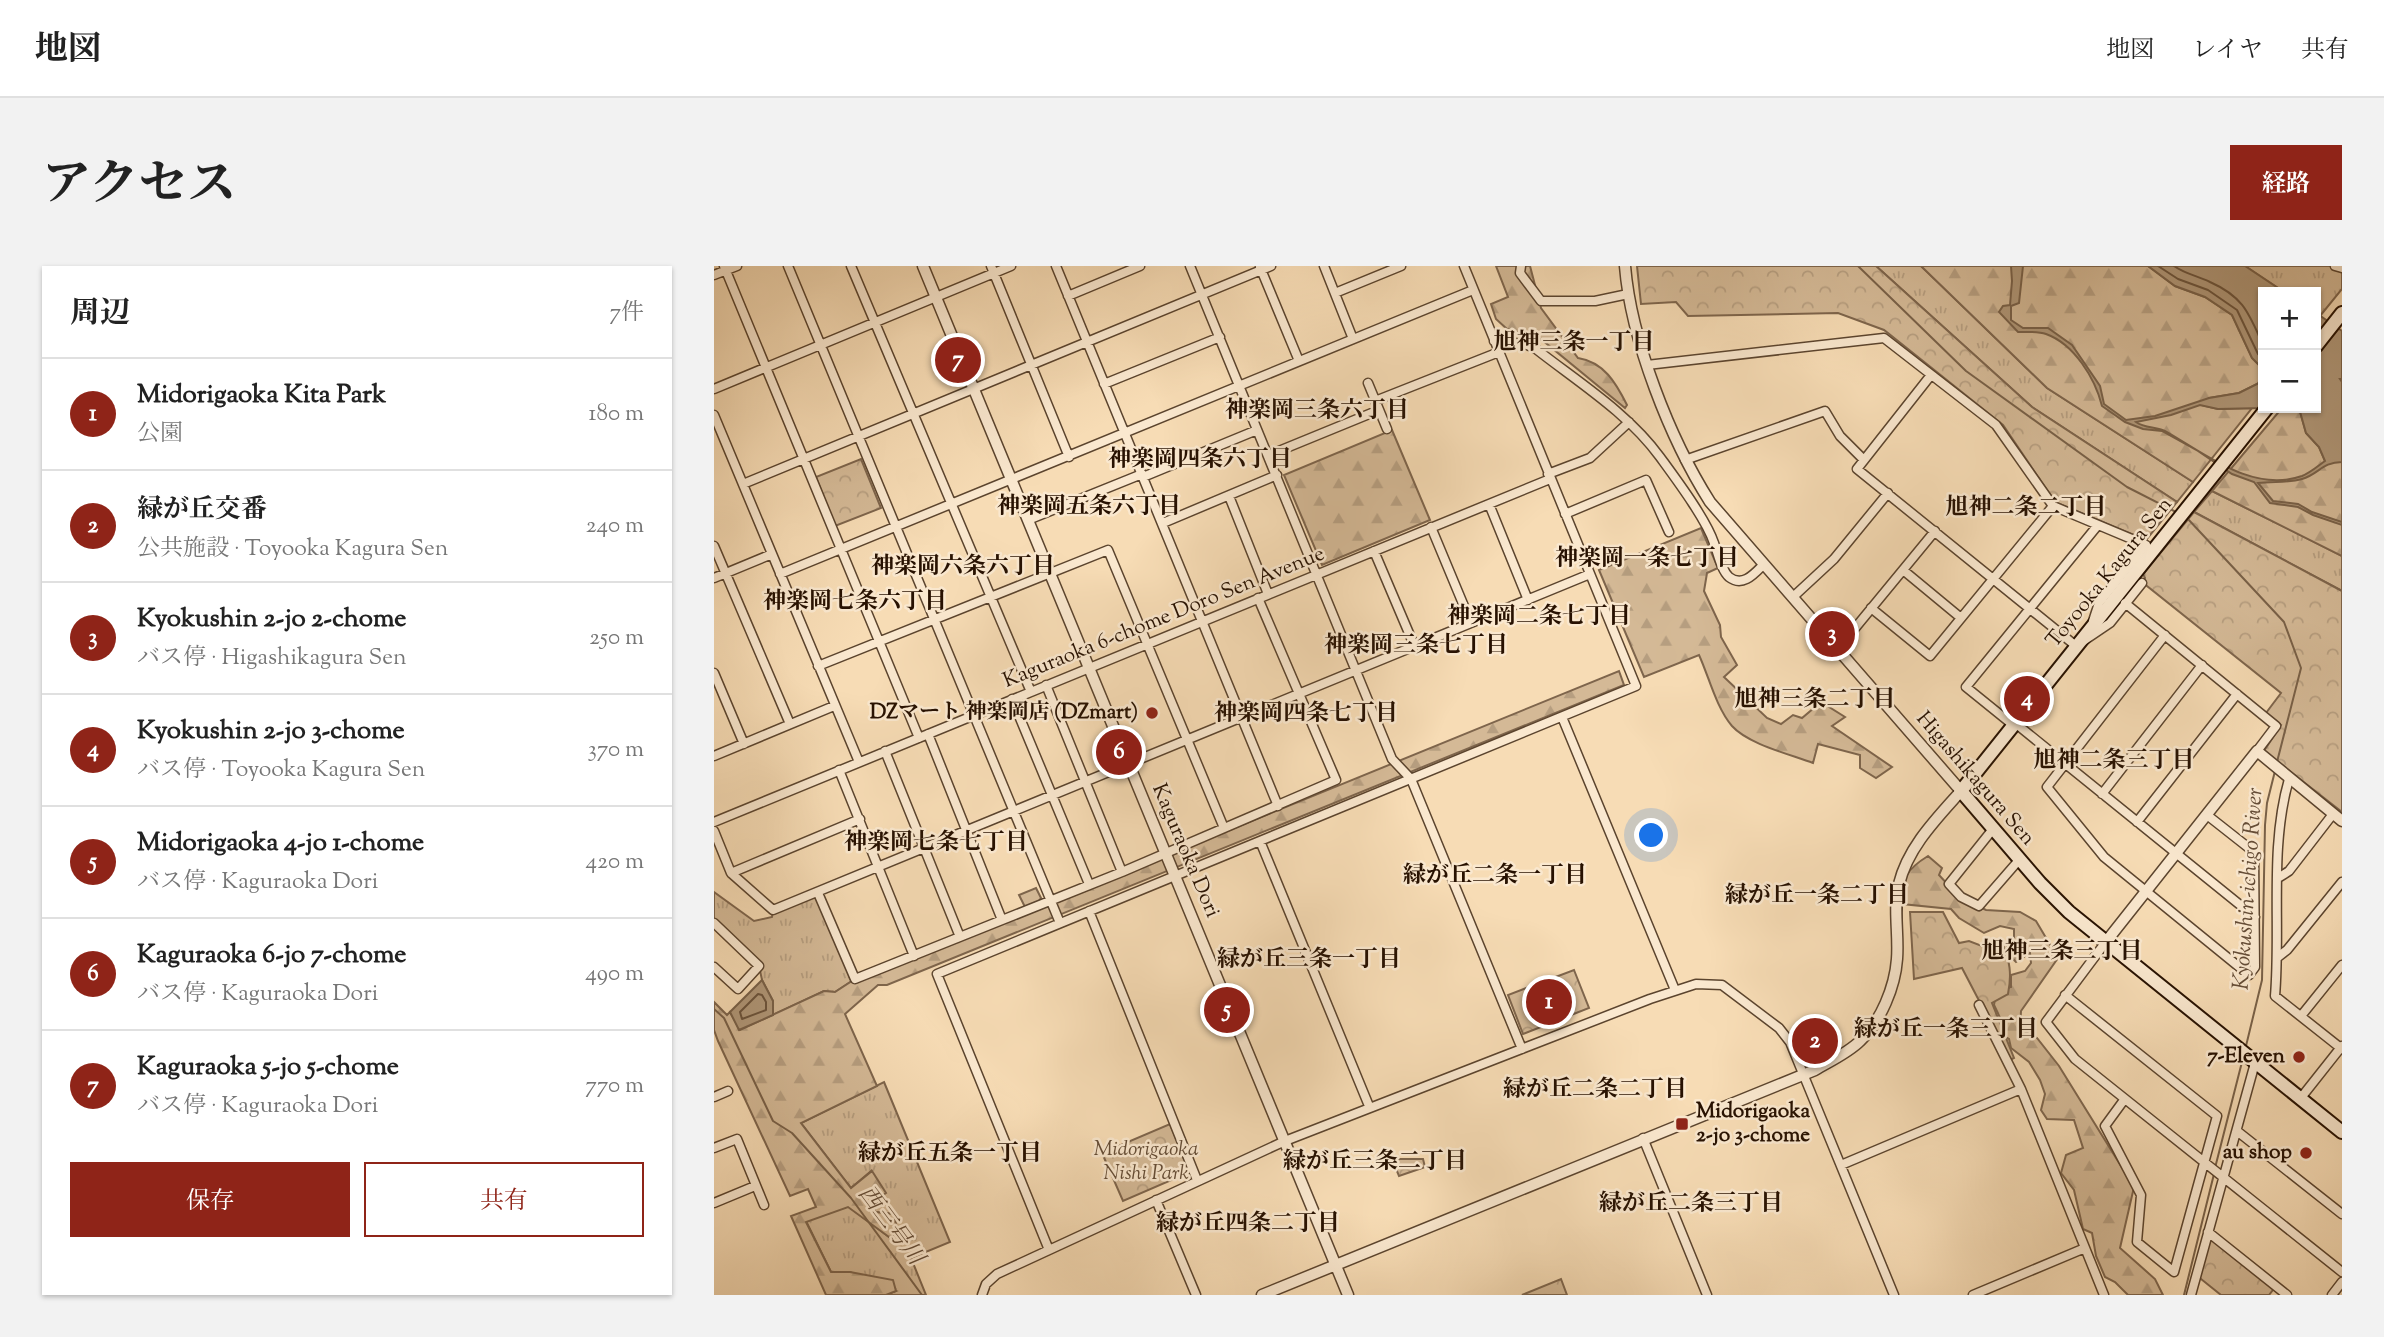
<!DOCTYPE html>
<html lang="ja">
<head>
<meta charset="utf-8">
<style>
	:root { --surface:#fff; --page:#f2f2f2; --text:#222; --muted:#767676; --line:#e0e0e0; --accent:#8f2418 }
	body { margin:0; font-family:"Sorts Mill Goudy","Noto Serif JP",serif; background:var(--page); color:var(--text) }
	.controls { position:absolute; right:21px; top:21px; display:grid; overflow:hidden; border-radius:0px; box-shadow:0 2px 5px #0004 }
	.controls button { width:63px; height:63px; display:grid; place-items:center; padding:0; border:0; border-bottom:2px solid var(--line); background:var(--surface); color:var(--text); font:35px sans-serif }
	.you { position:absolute; left:938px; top:570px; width:24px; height:24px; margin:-18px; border:5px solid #fff; border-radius:50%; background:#1a73e8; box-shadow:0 0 0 10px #1a73e833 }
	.badge { display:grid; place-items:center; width:46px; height:46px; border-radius:50%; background:var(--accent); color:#fff; font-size:23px; font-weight:700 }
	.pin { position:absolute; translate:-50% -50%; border:4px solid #fff; box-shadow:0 2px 7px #0006 }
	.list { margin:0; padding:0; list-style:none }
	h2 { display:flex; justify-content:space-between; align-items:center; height:91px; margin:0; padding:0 28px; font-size:30px }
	h2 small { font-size:23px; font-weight:400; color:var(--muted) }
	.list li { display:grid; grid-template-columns:46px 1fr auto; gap:21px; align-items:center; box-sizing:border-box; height:112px; padding:0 28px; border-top:2px solid var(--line) }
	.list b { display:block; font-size:26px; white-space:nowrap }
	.list p { margin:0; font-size:23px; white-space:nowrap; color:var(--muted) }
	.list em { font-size:23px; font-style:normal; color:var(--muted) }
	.actions { display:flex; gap:14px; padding:21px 28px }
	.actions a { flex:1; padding:16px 0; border:2px solid var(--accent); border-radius:0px; text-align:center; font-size:24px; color:var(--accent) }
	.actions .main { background:var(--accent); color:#fff }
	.map { position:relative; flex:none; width:1628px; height:1029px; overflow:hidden; border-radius:0px }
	header { display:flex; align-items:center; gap:42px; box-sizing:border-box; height:98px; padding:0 35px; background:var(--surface); border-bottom:2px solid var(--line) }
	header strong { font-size:33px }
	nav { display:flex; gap:38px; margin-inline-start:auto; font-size:24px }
	.intro { display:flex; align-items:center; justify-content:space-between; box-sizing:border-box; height:168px; padding:0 42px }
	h1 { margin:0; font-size:49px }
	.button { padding:18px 32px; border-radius:0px; background:var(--accent); color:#fff; font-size:24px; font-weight:700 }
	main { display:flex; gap:42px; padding:0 42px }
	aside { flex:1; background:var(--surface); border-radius:0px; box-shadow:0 2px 5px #0004 }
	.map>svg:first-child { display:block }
	.grass { fill:url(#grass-tufts); stroke:#7e654c; stroke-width:2 }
	.forest { fill:url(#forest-firs); stroke:#7e654c; stroke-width:2 }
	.park { fill:url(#park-crowns); stroke:#7e654c; stroke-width:2 }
	.water { fill:#b09778; stroke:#796148; stroke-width:2 }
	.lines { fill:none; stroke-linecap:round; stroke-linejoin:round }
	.shore { stroke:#6c543c; stroke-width:2 }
	.stream { stroke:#796148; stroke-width:2 }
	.minor-casing { stroke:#5b442e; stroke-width:11 }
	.tertiary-casing { stroke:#5b442e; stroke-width:13 }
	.secondary-casing { stroke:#271101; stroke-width:16 }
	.minor { stroke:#fae8cf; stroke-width:8 }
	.tertiary { stroke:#fae8cf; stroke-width:10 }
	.secondary { stroke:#fae8cf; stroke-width:12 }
	.poi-dot { fill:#8f2418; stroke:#fae8cf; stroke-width:2.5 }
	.labels { text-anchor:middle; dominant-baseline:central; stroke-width:5; stroke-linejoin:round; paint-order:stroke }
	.street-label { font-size:21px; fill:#271101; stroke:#fae8cf }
	.poi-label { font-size:21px; font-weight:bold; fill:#271101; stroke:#fae8cf; text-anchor:end }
	.park-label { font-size:21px; font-style:italic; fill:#644c35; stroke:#fae8cf }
	.neighbourhood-label { font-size:23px; font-weight:bold; fill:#271101; stroke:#fae8cf }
	.water-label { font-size:23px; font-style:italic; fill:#654d37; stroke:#fae8cf }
</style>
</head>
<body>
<header>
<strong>地図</strong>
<nav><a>地図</a><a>レイヤ</a><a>共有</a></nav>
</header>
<div class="intro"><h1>アクセス</h1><a class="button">経路</a></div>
<main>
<aside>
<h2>周辺<small>7件</small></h2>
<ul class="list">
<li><span class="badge">1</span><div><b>Midorigaoka Kita Park</b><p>公園</p></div><em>180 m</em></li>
<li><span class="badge">2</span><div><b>緑が丘交番</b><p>公共施設 · Toyooka Kagura Sen</p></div><em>240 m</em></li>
<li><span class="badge">3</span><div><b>Kyokushin 2-jo 2-chome</b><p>バス停 · Higashikagura Sen</p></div><em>250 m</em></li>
<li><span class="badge">4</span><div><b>Kyokushin 2-jo 3-chome</b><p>バス停 · Toyooka Kagura Sen</p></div><em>370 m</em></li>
<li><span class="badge">5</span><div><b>Midorigaoka 4-jo 1-chome</b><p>バス停 · Kaguraoka Dori</p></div><em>420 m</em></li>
<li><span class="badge">6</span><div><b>Kaguraoka 6-jo 7-chome</b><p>バス停 · Kaguraoka Dori</p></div><em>490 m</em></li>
<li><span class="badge">7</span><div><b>Kaguraoka 5-jo 5-chome</b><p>バス停 · Kaguraoka Dori</p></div><em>770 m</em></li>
</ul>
<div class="actions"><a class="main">保存</a><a>共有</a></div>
</aside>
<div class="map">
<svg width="1628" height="1029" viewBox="0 0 1628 1029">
	<defs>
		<pattern id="grass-tufts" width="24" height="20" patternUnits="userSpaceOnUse" patternTransform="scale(1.75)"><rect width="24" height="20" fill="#d4b996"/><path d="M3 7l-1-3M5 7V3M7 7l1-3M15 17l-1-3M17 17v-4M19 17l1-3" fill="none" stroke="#b69e80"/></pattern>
		<pattern id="forest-firs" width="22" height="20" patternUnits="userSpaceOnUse" patternTransform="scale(1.75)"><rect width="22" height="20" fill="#d4b996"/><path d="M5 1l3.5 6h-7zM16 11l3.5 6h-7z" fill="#b69e80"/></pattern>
		<pattern id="park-crowns" width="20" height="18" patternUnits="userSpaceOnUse" patternTransform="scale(1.75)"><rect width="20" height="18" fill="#d4b996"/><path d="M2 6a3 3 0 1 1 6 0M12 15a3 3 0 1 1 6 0" fill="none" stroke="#b69e80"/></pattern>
	</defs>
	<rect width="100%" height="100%" fill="#f7dcb5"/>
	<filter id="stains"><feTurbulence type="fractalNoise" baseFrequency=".00286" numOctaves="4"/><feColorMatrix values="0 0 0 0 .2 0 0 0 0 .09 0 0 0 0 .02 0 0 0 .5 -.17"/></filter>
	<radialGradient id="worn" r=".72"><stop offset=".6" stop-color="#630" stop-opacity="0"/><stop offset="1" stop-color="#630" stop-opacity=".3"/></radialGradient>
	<path class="grass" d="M1162,0H1207L1333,122L1479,216L1463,236L1318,141Z
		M1531,0H1628V23L1606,50L1602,47V26H1570Z
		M1498,225L1628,290V325L1480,246Z
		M0,626L40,655L58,651L59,644L104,627L141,713L121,726L110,725L59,749V735L48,714L45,700L0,657Z
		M170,816L236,976L197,992L212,1029H172L182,1025L136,1006H117L92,955L134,940L175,971L180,948L161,946L158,936L157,905L137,922L87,857Z"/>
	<path class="forest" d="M782,0H816L827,42L864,92C890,96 902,117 913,139L911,142L828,74L793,63L782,53L777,38L794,31Z
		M1207,0H1434L1461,20L1491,31L1518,49L1538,92L1549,103V115L1525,127L1495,132L1487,139L1504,143L1538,142L1479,216L1333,122Z
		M1568,142H1585L1592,167L1605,181L1611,195L1628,196V290L1498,225Z
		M678,164L716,254L608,299L570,209Z
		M987,262L1004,302L993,307L990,325L1006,359L1007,371L1023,399L1010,411L1053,452L1067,458L1079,449L1088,452L1107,436L1131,451L1118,460L1178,501L1162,512L1146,502V489L1104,478L1099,497C1075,488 1034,478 1018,460C1002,441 995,411 985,389L930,411L885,304Z
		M905,405L910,419L173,719H164L131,748L163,820L87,857L137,922L158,905L172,927L159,936L161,946L180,948L184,968L175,971L134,941L92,956L117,1006H136L179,1014L182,1025L172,1029H112L77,950L102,941L94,923L76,930L4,775L0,764V736L13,749L16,746L26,764L110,725L121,726L141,713L163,708Z
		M1214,590L1228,602L1225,609L1246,632L1272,644L1306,646L1322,655L1344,692L1307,745L1306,763L1323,772L1345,800L1420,921L1406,982L1441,1013L1449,1029H1414L1401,1016L1391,1011L1382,990L1378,967L1369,963L1360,924L1347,907L1352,889L1369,882L1360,854L1333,853L1327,844L1331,828L1326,814L1315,796L1297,782L1295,773L1289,770V758L1280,739L1282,726L1297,721V709L1311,705L1317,697L1316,687L1302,696L1295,689L1292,677L1300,671V663L1286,660L1270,667L1245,652L1237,643L1188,638C1189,612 1191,604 1214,590Z"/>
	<path class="park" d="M923,0H1162L1318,141L1463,236L1432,274L1341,236L1289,159L1170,64L1124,47L974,50L962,36L927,38Z
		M147,193L167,242L121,260L102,211Z
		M1480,246L1628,325V546L1550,485L1567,459L1552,447L1567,427L1428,316L1431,312L1429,308Z
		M322,622L327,632L324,636L311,641L305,629Z
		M1196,646H1229L1245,677L1255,675L1273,682L1288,676C1296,695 1298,708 1294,728L1278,737L1300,792L1296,794L1248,702L1200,713Z
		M860,704L875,742L809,768L794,729Z
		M456,858L476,906L409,935L388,887Z
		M678,893H709L711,901L685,910Z
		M1494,966L1562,1020L1555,1029H1507L1482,1009Z
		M847,1013L853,1029H808Z"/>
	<path class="water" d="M1297,0H1309L1305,37L1297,40V54L1309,62H1334L1358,79L1386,120L1390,138L1412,154L1441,150L1495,132L1525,127L1549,115V142L1504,143L1486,139L1457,149L1422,156C1431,163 1443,160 1453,166C1493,189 1539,227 1588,210C1596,207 1604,200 1611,195L1605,181L1592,167L1585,142H1602V47L1628,65V113H1626L1628,116V196C1608,196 1605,208 1588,213C1574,217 1558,215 1544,217L1559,235L1584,238L1598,246L1628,256V259L1599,249L1584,241L1556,237L1540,216L1518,208L1484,185L1448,165L1429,163L1411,156L1388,140C1381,112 1360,78 1332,68C1324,65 1312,66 1304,66L1285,46L1289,40L1296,39L1298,15Z
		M1434,0H1531L1570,26H1549V103L1538,92L1518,49L1491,31L1461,20Z
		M48,714L59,735V749L25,764L16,746Z"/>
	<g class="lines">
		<path class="shore" d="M1444,0L1464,13L1494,24L1523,44L1544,88L1549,93
			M1460,0C1471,8 1484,10 1496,16C1530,31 1535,48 1549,79
			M44,728L48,729L52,736V744L28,753L26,746Z"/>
		<path class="stream" d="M1144,0L1252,105L1413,221L1462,246
			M1473,252L1570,356L1587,402L1563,496
			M0,743L10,752L59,855L78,867L137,932L208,1029
			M1532,780L1548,714L1551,559L1553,537L1561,505
			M1501,902L1529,792
			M1470,1029L1500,908"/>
		<defs>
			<path id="minor" d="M10,0L205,472
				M74,0L346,657
				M137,0L317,426
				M277,0L355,191
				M342,0L564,540
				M476,0L678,493L697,513L808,783
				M610,0L639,73
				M807,0L806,7L827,35H881L914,28
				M1621,0L1628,2
				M546,1L585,95
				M0,9L23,0
				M621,27L687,0
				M354,30L426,0
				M780,75L811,78L822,83C864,116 914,147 946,191C962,213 992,253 1000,277C1004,287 1007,304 1015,311C1029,322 1041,307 1050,298
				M933,99L1170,72L1282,159L1339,240L1432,279L1385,337L1379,355
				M1217,109L1143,203L1362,380L1396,357L1428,317
				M654,117L673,163
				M390,118L506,71
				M0,123L297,0
				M661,135L785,86
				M0,149L145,496
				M555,189L665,144
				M971,194L1111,145L1126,170L1150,194
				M834,208L876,192L915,156
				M429,211L543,164
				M29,218L557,0
				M515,230L554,328
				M775,238L814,334
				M851,248L932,214L955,266
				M314,254L428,208
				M449,257L563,209
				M717,261L757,357
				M0,280L76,458
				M660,285L700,379
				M1189,304L1247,352
				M66,308L759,24
				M0,312L58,288
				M1079,331L1120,293L1174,227
				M1411,337L1562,460L1543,485
				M1157,342L1216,390L1339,240
				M1451,369L1333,521L1390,591L1535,709L1541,701L1540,586L1493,549
				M1123,384L1221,265
				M104,400L394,284L510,562
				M0,407L30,478
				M332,419L408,606
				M298,433L375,618
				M848,451L961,724
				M1301,457L1541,651
				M1299,459L1252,421L1384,259
				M214,468L288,654
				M171,485L246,671
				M0,490L120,440
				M125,504L200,690
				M1575,513C1555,582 1567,659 1561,730L1628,783
				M1388,528L1488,399
				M146,553L17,607L59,644L876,308
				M0,556L836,213
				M1423,556L1523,428
				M1279,563L1235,618L1247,631L1265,640L1305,594
				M0,565L17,607
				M546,575L655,840
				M1564,612L1575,605L1619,548
				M104,627L141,713L408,606L622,514L544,332
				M375,645L483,914
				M0,657L45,700L24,723L0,701
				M1391,677L1332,756L1361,793L1628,1006
				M1564,691L1573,684L1628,616
				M1351,729L1503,850L1460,1006L1423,976L1427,929L1391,860L1410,834
				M1265,739L1307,823L1390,1029
				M1587,750L1628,699
				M0,831L14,825
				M1586,833L1628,780
				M1523,865L1628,948
				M929,872L993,1029
				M0,882L23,873L50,939
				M1127,899L1307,823
				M442,934L482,1029
				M0,937L41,920
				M1494,966L1573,1029
				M335,984L223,708L922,420L750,0
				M268,1029L272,1018L283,1008L571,875L936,733L982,718L1008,719L1065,762L1076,776L1180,1029
				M1259,1029L1371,982
				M1477,1029L1541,797
				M1618,1029L1628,1016"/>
			<path id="tertiary" d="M209,0L634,1029
				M1391,677L1543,485L1628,555
				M548,1029L1101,804C1116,795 1134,787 1146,775C1167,755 1181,721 1183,693C1185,668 1179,643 1185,618C1194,581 1223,552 1247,525L996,236C956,173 917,74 911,0"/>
			<path id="secondary" d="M1602,80L1628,47
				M1553,142L1247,525L1326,617L1355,646L1628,866"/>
		</defs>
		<use href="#minor" class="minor-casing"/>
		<use href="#tertiary" class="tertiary-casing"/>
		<use href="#secondary" class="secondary-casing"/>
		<use href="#minor" class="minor"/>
		<use href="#tertiary" class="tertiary"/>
		<use href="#secondary" class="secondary"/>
	</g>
	<g class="poi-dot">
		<circle cx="438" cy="447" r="7"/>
		<circle cx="1585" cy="791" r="7"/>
		<rect x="961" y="851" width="14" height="14" rx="3.5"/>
		<circle cx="1592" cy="887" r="7"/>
	</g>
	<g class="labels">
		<g class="street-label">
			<text transform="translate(1396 307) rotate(-51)">Toyooka Kagura Sen</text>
			<text transform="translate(450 352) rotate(-22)">Kaguraoka 6-chome Doro Sen Avenue</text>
			<text transform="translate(1261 513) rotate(49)">Higashikagura Sen</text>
			<text transform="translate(471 585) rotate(67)">Kaguraoka Dori</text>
		</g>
		<g class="poi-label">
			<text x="424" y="447">DZマート 神楽岡店 (DZmart)</text>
			<text x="1571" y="791">7-Eleven</text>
			<text x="982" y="846" text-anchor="start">Midorigaoka<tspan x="982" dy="24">2-jo 3-chome</tspan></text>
			<text x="1578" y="887">au shop</text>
		</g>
		<g class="park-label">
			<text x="432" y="884">Midorigaoka<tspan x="432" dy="24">Nishi Park</tspan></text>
		</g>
		<g class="neighbourhood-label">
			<text x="860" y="77">旭神三条一丁目</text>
			<text x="603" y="145">神楽岡三条六丁目</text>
			<text x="486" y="194">神楽岡四条六丁目</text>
			<text x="375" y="241">神楽岡五条六丁目</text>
			<text x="1312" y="242">旭神二条二丁目</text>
			<text x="933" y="293">神楽岡一条七丁目</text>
			<text x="249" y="301">神楽岡六条六丁目</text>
			<text x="141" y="336">神楽岡七条六丁目</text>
			<text x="825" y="351">神楽岡二条七丁目</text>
			<text x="702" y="380">神楽岡三条七丁目</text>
			<text x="1101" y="434">旭神三条二丁目</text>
			<text x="592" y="448">神楽岡四条七丁目</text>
			<text x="1400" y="495">旭神二条三丁目</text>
			<text x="222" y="577">神楽岡七条七丁目</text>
			<text x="781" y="610">緑が丘二条一丁目</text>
			<text x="1103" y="630">緑が丘一条二丁目</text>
			<text x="1348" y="686">旭神三条三丁目</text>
			<text x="595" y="694">緑が丘三条一丁目</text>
			<text x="1232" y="764">緑が丘一条三丁目</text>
			<text x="881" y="824">緑が丘二条二丁目</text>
			<text x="236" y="888">緑が丘五条一丁目</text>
			<text x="661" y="896">緑が丘三条二丁目</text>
			<text x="977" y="938">緑が丘二条三丁目</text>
			<text x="534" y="958">緑が丘四条二丁目</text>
		</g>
		<g class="water-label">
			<text transform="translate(1535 623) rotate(-86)">Kyokushin-ichigo River</text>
			<text transform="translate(176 960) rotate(53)">西三号川</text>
		</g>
	</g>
	<rect width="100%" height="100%" filter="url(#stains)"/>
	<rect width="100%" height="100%" fill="url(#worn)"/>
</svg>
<div class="controls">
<button>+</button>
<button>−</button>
</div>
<div class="you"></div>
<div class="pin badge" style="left:835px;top:736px">1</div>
<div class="pin badge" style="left:1101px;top:775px">2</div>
<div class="pin badge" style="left:1118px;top:368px">3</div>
<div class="pin badge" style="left:1313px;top:433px">4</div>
<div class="pin badge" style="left:513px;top:744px">5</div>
<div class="pin badge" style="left:405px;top:486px">6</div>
<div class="pin badge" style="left:244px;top:94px">7</div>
</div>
</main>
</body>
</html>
